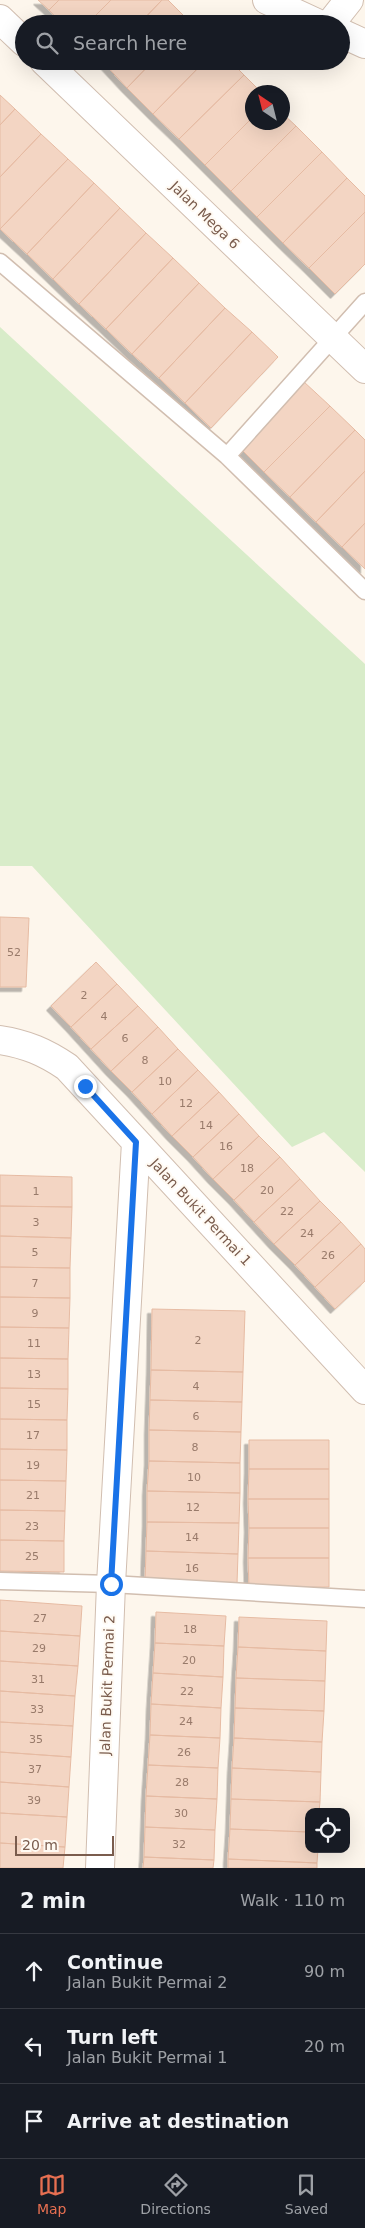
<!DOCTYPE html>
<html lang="en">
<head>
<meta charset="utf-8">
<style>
	:root { --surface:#171b24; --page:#242831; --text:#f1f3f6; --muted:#9ea1a6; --line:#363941; --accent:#e76f51 }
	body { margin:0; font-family:"DejaVu Sans",sans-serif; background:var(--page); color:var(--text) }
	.controls { position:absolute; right:15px; bottom:15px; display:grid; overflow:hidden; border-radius:10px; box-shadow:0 5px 20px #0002 }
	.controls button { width:45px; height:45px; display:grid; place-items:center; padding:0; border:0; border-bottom:1px solid var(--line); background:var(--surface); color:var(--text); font:25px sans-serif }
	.compass { position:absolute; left:245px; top:85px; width:45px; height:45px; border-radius:50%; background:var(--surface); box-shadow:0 5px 20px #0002; rotate:325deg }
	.scale { position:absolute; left:15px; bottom:12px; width:99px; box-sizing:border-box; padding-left:5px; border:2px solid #7a5c4d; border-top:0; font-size:14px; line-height:18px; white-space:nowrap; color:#7a5c4d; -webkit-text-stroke:4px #fffaf3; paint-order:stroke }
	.stop { position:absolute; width:15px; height:15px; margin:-11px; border:4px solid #1a73e8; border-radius:50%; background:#fff }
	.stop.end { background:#1a73e8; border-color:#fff; box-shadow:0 1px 5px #0008 }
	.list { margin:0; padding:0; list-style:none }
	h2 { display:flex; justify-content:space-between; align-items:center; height:65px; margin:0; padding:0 20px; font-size:21px }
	h2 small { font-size:16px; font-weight:400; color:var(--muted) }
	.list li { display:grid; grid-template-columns:32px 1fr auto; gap:15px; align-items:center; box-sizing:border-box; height:75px; padding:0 20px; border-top:1px solid var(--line) }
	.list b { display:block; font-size:19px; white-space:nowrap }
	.list p { margin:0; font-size:16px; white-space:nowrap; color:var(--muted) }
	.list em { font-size:16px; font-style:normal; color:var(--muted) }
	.icon { flex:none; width:28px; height:28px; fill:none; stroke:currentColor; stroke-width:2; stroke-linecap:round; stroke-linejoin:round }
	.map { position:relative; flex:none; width:365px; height:1868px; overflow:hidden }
	.search { position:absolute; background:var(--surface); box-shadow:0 5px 20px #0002; left:15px; right:15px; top:15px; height:55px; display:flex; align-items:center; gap:12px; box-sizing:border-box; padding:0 18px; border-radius:28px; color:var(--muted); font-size:19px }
	.sheet { height:290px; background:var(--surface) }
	nav { display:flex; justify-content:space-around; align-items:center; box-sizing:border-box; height:70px; border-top:1px solid var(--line); background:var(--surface); font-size:14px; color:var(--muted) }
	nav a { display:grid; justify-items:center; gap:2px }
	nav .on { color:var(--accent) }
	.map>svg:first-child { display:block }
	.green { fill:#d8ecc9 }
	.building { fill:#f3d5c3; stroke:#e6bba3; filter:url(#shadow) }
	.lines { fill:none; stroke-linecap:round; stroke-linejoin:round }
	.service-casing { stroke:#d1beb0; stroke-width:19 }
	.minor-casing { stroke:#d1beb0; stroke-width:30 }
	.service { stroke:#fff; stroke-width:16 }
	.minor { stroke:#fff; stroke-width:28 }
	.route { stroke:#1a73e8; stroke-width:6 }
	.labels { text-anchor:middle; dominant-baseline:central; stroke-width:4; stroke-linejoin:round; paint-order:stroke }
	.number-label { font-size:11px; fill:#987a6a }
	.street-label { font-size:14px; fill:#7a5c4d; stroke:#fffaf3 }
</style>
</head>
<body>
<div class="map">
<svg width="365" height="1868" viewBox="0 0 365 1868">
	<defs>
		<filter id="shadow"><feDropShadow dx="-4.5" dy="4.5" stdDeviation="0" flood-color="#0004"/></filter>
	</defs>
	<rect width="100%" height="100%" fill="#fdf6ec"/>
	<path class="green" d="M0,327L365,664V1172L324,1132L292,1147L32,866H0Z"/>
	<path class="building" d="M38,0H59L49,10Z
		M59,0H111L87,24H62L49,10Z
		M111,0H162L139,24H87Z
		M162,0H168L191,23L139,24Z
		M102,61H153L127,88Z
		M153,61H205L153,114L127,88Z
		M205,61H230L244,75L179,139L153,114Z
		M244,75L261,92H252V118L205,165L179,139Z
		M0,95L15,109L0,125Z
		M15,109L41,134L0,177V125Z
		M282,113L296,126L231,191L205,165L252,118V122H282Z
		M296,126L322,152L257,217L231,191Z
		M41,134L68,159L0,229V177Z
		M322,152L347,178L283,243L257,217Z
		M68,159L94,183L27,254L0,229Z
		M347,178L365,196V212L309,268L283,243Z
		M94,183L120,208L53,279L27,254Z
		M120,208L146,233L79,304L53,279Z
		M365,212V264L335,294L309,268Z
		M146,233L173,258L106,329L79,304Z
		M173,258L199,283L132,354L106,329Z
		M199,283L225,308L159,378L132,354Z
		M225,308L252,332L185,403L159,378Z
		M252,332L278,357L211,428L185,403Z
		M303,381L330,406L264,472L239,447Z
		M330,406L355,430L290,497L264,472Z
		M355,430L365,440V471L316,522L290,497Z
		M365,471V523L342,547L316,522Z
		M365,523V569L342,547Z
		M0,917L29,918L26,987H0Z
		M96,962L117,984L71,1027L51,1006Z
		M117,984L138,1006L91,1049L71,1027Z
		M138,1006L158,1027L111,1071L91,1049Z
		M158,1027L178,1049L132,1092L111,1071Z
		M178,1049L198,1070L152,1114L132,1092Z
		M198,1070L219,1092L172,1136L152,1114Z
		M219,1092L239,1114L193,1157L172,1136Z
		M239,1114L259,1136L213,1179L193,1157Z
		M259,1136L280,1157L234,1200L213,1179Z
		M280,1157L300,1179L254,1222L234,1200Z
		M0,1175L72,1177V1207L0,1206Z
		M300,1179L320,1201L274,1244L254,1222Z
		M320,1201L341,1222L295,1265L274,1244Z
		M0,1206L72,1207L71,1238L0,1236Z
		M341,1222L361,1244L315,1287L295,1265Z
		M0,1236L71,1238L70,1268L0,1267Z
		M361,1244L365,1249V1281L335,1309L315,1287Z
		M0,1267L70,1268V1298L0,1297Z
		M0,1297L70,1298L69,1328L0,1327Z
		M152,1309L245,1311L243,1372L151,1370Z
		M0,1327L69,1328L68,1359L0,1358Z
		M0,1358L68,1359V1389L0,1388Z
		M151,1370L243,1372L242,1402L150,1400Z
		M0,1388L68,1389L67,1420L0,1419Z
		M150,1400L242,1402L241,1432L149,1430Z
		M0,1419L67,1420V1450L0,1449Z
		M149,1430L241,1432L240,1463L149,1461Z
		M249,1440H329V1469H249Z
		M0,1449L67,1450L66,1481L0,1480Z
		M149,1461L240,1463V1493L147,1491Z
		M249,1469H329V1499H248Z
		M0,1480L66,1481L65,1511L0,1510Z
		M147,1491L240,1493L239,1523L147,1522Z
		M248,1499H329V1528H249Z
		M0,1510L65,1511L64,1541L0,1540Z
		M147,1522L239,1523L238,1554L146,1551Z
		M249,1528H329V1558H248Z
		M0,1540L64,1541V1572L0,1571Z
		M146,1551L238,1554L237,1584L145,1582Z
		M248,1558H329V1587L249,1588Z
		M0,1600L82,1606L80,1636L0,1631Z
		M156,1612L226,1616L224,1646L155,1643Z
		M239,1617L327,1621L326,1651L238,1647Z
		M0,1631L80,1636L78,1666L0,1661Z
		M155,1643L224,1646L223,1677L153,1673Z
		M238,1647L326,1651L325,1681L236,1678Z
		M0,1661L78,1666L75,1696L0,1691Z
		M153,1673L223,1677L221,1708L151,1704Z
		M236,1678L325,1681L324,1711L235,1708Z
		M0,1691L75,1696L73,1726L0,1722Z
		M151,1704L221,1708L220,1738L150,1735Z
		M235,1708L324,1711L322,1742L234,1738Z
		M0,1722L73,1726L71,1757L0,1752Z
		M150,1735L220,1738L218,1768L148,1765Z
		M234,1738L322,1742L321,1772L232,1768Z
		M0,1752L71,1757L69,1787L0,1782Z
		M148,1765L218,1768L217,1799L146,1796Z
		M232,1768L321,1772L320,1802L231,1799Z
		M0,1782L69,1787L67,1817L0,1813Z
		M146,1796L217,1799L215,1830L145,1827Z
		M231,1799L320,1802L319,1812H309V1832L230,1829Z
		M0,1813L67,1817L65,1847L0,1843Z
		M145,1827L215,1830L214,1860L144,1857Z
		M230,1829L309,1832V1849H318L317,1863L228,1859Z
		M0,1843L65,1847L63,1868H0Z
		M144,1857L214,1860L213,1868H143Z
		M228,1859L317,1863V1868H228Z"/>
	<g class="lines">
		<defs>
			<path id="service" d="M0,262L227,456L365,591
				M227,456L365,302
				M0,1581L111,1584L365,1599"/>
			<path id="minor" d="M267,0L319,24
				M0,19L24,42
				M330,24L349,0
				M341,33L365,44
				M44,61L365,369
				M0,1040C26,1044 45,1052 67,1067L365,1390
				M100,1868L111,1584L136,1142"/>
		</defs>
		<use href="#service" class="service-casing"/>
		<use href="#minor" class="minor-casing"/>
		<use href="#service" class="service"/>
		<use href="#minor" class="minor"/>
	</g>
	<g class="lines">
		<path class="route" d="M85,1086L136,1142L111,1584"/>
	</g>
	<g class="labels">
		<g class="number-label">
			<text x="14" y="952">52</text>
			<text x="84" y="995">2</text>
			<text x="104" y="1016">4</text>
			<text x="125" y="1038">6</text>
			<text x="145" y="1060">8</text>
			<text x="165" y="1081">10</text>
			<text x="186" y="1103">12</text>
			<text x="206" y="1125">14</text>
			<text x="226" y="1146">16</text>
			<text x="247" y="1168">18</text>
			<text x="267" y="1190">20</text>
			<text x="36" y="1191">1</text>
			<text x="287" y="1211">22</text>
			<text x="36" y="1222">3</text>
			<text x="307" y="1233">24</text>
			<text x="35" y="1252">5</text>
			<text x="328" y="1255">26</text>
			<text x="35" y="1283">7</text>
			<text x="35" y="1313">9</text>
			<text x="198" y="1340">2</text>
			<text x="34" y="1343">11</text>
			<text x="34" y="1374">13</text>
			<text x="196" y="1386">4</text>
			<text x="34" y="1404">15</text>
			<text x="196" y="1416">6</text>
			<text x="33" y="1435">17</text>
			<text x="195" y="1447">8</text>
			<text x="33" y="1465">19</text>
			<text x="194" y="1477">10</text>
			<text x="33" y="1495">21</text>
			<text x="193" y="1507">12</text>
			<text x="32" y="1526">23</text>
			<text x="192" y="1537">14</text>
			<text x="32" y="1556">25</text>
			<text x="192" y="1568">16</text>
			<text x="40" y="1618">27</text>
			<text x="190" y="1629">18</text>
			<text x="39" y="1648">29</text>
			<text x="189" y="1660">20</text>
			<text x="38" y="1679">31</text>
			<text x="187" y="1691">22</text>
			<text x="37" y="1709">33</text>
			<text x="186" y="1721">24</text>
			<text x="36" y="1739">35</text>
			<text x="184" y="1752">26</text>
			<text x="35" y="1769">37</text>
			<text x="182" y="1782">28</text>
			<text x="34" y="1800">39</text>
			<text x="181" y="1813">30</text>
			<text x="179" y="1844">32</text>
		</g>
		<g class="street-label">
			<text transform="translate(205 215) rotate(44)">Jalan Mega 6</text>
			<text transform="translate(201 1212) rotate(47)">Jalan Bukit Permai 1</text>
			<text transform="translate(107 1685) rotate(-88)">Jalan Bukit Permai 2</text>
		</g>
	</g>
</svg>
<div class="controls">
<button><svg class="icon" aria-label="locate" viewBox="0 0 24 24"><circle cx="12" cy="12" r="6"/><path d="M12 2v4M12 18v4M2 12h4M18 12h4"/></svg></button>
</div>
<svg class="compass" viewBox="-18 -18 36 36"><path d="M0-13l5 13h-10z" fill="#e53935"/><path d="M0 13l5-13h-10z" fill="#9ea1a6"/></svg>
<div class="scale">20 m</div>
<div class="stop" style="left:111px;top:1584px"></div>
<div class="stop end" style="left:85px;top:1086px"></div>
<div class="search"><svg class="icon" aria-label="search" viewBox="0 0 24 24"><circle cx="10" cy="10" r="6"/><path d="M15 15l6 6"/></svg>Search here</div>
</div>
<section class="sheet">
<h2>2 min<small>Walk · 110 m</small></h2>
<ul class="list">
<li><svg class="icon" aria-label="ahead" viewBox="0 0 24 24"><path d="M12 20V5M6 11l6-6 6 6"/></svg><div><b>Continue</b><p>Jalan Bukit Permai 2</p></div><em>90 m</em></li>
<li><svg class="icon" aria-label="left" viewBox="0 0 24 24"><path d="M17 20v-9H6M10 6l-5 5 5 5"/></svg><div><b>Turn left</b><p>Jalan Bukit Permai 1</p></div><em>20 m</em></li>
<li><svg class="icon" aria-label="arrive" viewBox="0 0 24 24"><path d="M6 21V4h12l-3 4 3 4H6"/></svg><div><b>Arrive at destination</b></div></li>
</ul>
</section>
<nav>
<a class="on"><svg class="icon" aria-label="map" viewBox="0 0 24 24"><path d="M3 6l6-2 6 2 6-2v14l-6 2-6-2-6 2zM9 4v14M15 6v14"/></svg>Map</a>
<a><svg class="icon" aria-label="directions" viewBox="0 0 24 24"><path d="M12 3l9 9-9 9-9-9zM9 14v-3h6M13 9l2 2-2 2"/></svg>Directions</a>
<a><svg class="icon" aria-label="saved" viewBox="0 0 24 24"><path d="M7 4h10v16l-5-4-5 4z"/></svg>Saved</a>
</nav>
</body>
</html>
